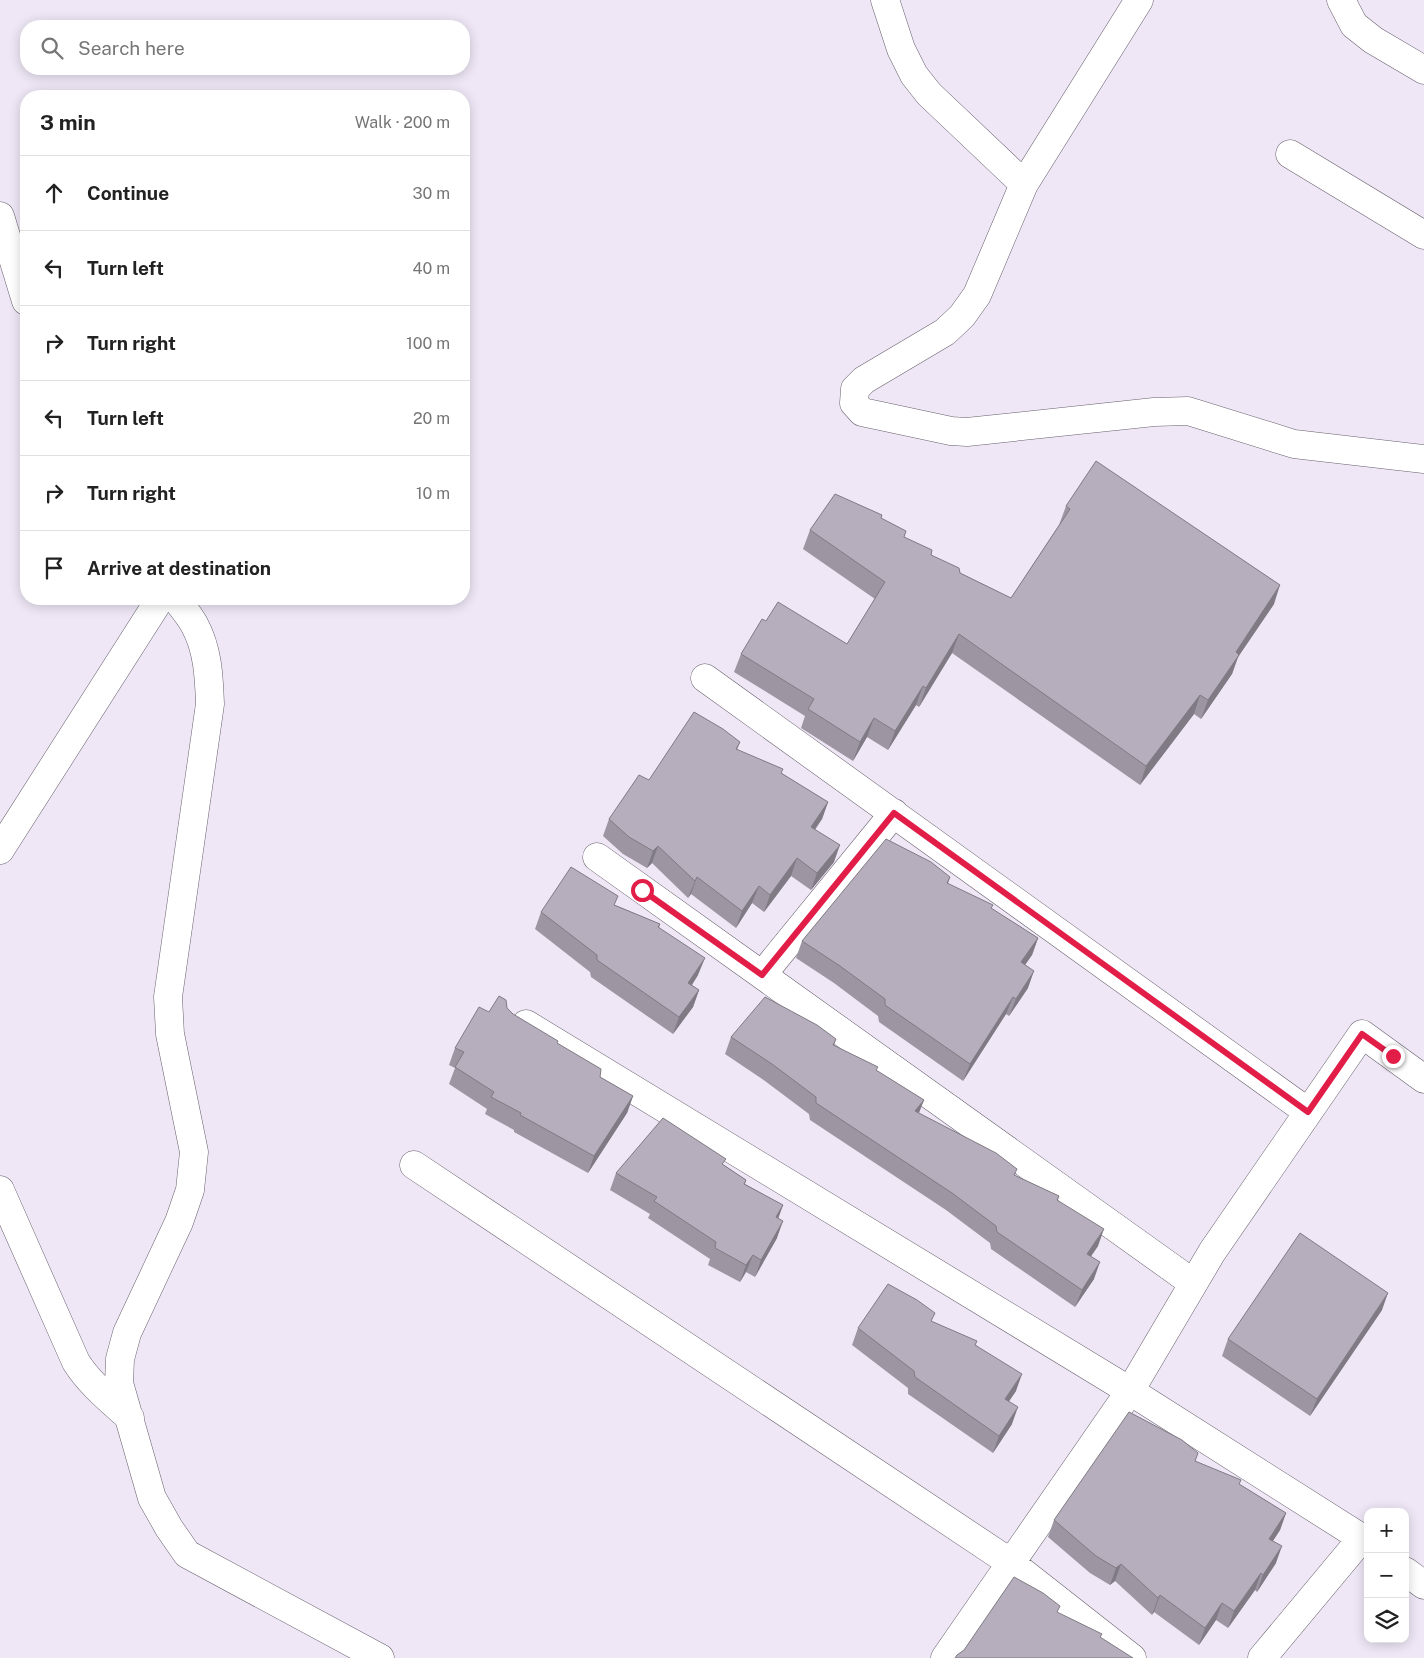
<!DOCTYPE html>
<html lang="en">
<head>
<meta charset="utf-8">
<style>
	:root { --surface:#fff; --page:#f6f6f6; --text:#222; --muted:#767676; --line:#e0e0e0 }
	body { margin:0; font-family:"Public Sans",sans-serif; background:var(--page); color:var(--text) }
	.controls { position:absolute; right:15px; bottom:15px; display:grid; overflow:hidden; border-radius:10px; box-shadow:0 2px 12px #0003 }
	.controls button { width:45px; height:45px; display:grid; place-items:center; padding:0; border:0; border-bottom:1px solid var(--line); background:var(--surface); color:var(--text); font:25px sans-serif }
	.stop { position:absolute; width:15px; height:15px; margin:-11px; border:4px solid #e11d48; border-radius:50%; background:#fff }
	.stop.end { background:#e11d48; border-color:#fff; box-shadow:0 1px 5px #0008 }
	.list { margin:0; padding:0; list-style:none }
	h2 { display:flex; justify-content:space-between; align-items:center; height:65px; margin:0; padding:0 20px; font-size:21px }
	h2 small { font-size:16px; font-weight:400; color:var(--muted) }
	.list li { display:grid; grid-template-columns:32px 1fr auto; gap:15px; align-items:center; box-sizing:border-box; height:75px; padding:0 20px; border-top:1px solid var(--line) }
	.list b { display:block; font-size:19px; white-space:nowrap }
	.list em { font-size:16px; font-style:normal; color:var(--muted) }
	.icon { flex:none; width:28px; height:28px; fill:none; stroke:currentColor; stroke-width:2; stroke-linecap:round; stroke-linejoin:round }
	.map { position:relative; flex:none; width:1424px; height:1658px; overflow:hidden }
	.search { position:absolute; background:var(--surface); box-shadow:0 2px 12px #0003; left:20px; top:20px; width:450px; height:55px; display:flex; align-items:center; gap:12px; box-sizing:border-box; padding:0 18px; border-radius:20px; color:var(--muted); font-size:19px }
	.panel { position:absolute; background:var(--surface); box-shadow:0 2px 12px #0003; left:20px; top:90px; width:450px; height:515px; border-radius:20px }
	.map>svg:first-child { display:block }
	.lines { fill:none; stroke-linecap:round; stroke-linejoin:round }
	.minor-casing { stroke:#68606d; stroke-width:29 }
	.minor { stroke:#fff; stroke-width:28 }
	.wall { fill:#9d96a2 }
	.shaded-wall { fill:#7f7a84 }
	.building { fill:#b6aebc; stroke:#7f7a84 }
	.route { stroke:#e11d48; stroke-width:6 }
</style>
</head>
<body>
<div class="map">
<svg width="1424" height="1658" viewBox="0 0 1424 1658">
	<rect width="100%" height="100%" fill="#efe7f6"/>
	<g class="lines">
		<defs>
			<path id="minor" d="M885,0L901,49L914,75L929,94L1024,184
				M1139,0L1024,184L977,295L962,316L945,332L864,380L855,389L854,403L862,412L951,431L967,432L1154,412L1188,411L1294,444L1424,459
				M1341,0L1354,25L1373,40L1424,70
				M1290,154L1424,235
				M0,216L26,301
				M176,599C182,607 189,615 194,624C208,649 209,677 210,704L168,997L170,1034L194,1152L190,1190L179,1222L127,1333L120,1359L119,1383L152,1498L169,1528L187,1554L380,1658
				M705,678L1308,1112
				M0,850L160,599
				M597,857L1193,1283
				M762,975L894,813
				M526,1024L1130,1391L1368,1542
				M414,1165L1011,1563L1132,1658
				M0,1190L76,1362C90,1384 110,1400 130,1418
				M1405,1571L1424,1585
				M945,1658L1130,1391L1212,1252L1362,1034L1424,1079
				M1262,1658L1362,1538"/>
		</defs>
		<use href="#minor" class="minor-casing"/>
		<use href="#minor" class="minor"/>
	</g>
	<path class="wall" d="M1066,506L1274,604L1238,657L1232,674L1201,719L1194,714L1140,785L952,653L919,707L916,705L888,750L867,737L853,761L801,728L805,716L734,672L741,654L766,621L847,644L875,599L803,549L810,530L881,519L904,537L931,555L960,573L1011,598L1059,525Z
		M740,742L737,750L781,773L828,802L822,819L815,830L834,862L811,890L791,876L764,912L752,903L736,928L691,894L688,898L652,863L647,868L623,854L603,836L609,819L649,780Z
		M950,877L948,884L991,909L1038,938L1032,955L1025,965L1028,988L1009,1016L1006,1014L963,1081L879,1022L878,1016L834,983L796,958L802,941Z
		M615,905L660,924L659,928L698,975L692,985L699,990L693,1007L673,1034L591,977L590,972L535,929L541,912Z
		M507,1008L513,1014L557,1044L600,1077L633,1096L627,1113L588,1173L514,1132V1130L485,1114L487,1109L449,1084L455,1068L449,1065L455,1048L489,1012Z
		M731,1037L836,1039L834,1046L877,1071L924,1100L919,1113L1014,1175L1059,1196L1058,1200L1098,1246L1091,1256L1094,1279L1075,1307L991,1249L990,1243L946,1210L810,1120L809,1114L765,1081L725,1054Z
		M724,1165L746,1180L745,1184L783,1205L778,1218L777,1238L755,1277L746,1272L740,1282L708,1265L710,1259L648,1218L650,1214L610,1190L616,1173Z
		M1382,1310L1310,1416L1222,1356L1228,1339Z
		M932,1322L976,1345L1016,1391L1009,1401L1012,1424L993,1453L908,1394V1388L852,1345L858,1328Z
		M1195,1461L1239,1484L1286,1513L1280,1530L1273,1541L1276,1563L1257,1592L1255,1590L1228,1628L1216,1620L1199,1645L1154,1612L1152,1615L1115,1581L1110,1585L1090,1573L1048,1537L1054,1520Z"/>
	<path class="shaded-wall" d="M1280,585L1274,604L1238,657L1232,674L1201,719L1208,700L1236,652Z
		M959,634L952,653L919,707L926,688Z
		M923,686L916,705L888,750L895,731Z
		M1200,695L1194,714L1140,785L1146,766Z
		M874,718L867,737L853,761L860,742Z
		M828,802L822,819L804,844L811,827Z
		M840,845L834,862L811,890L817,873Z
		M658,846L652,863L647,868L653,851Z
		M797,858L791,876L764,912L770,895Z
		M697,877L691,894L688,898L695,881Z
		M759,886L752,903L736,928L742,911Z
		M1038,938L1032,955L1015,979L1021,962Z
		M705,958L698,975L682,1000L688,983Z
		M1034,971L1028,988L1009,1016L1016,999Z
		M699,990L693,1007L673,1034L679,1017Z
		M1013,997L1006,1014L963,1081L970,1064Z
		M633,1096L627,1113L588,1173L594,1156Z
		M924,1100L917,1117L915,1111Z
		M783,1205L777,1222L776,1217Z
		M783,1221L777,1238L755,1277L761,1260Z
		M1104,1229L1098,1246L1081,1271L1087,1254Z
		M753,1255L746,1272L740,1282L746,1265Z
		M1100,1262L1094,1279L1075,1307L1082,1290Z
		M1388,1293L1382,1310L1310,1416L1317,1399Z
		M1022,1374L1016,1391L999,1416L1005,1399Z
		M1018,1407L1012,1424L993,1453L999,1436Z
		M1286,1513L1280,1530L1263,1556L1269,1539Z
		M1282,1546L1276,1563L1257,1592L1263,1575Z
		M1121,1564L1115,1581L1110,1585L1116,1568Z
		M1261,1573L1255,1590L1228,1628L1234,1611Z
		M1160,1595L1154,1612L1152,1615L1158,1598Z
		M1222,1603L1216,1620L1199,1645L1205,1628Z"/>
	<path class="building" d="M1096,461L1280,585L1236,652L1239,655L1208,700L1200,695L1146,766L959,634L926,688L923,686L895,731L874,718L860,742L808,709L814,699L741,654L762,619L766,621L778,602L847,644L885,582L810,530L835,494L882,515L881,518L906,531L904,537L932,550L931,555L959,568L960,573L1011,598L1070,509L1066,506Z
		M694,712L723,729L740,742L736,749L783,769L781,773L828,802L811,827L840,845L817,873L797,858L770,895L759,886L742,911L697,877L695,881L658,846L653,851L629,837L609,819L639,775L649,780Z
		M886,839L931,862L950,877L947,883L993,905L991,908L1038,938L1021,962L1034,971L1016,999L1013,997L970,1064L885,1005V999L840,966L802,941Z
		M571,867L618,896L614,905L660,924L658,927L705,958L688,983L699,990L679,1017L597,960V955L541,912Z
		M499,996L506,1000L507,1008L513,1014L558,1041L557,1043L601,1069L600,1077L633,1096L594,1156L520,1115L521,1113L491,1097L494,1092L455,1067L464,1052L455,1048L479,1007L489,1012Z
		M765,997L817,1025L836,1039L833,1045L878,1067L876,1070L924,1100L915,1111L996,1153L1017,1169L1014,1175L1059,1196L1057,1200L1104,1229L1087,1254L1100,1262L1082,1290L997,1232L996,1226L952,1193L816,1103V1097L772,1064L731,1037Z
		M663,1118L726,1159L722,1164L746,1180L744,1184L783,1205L776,1217L783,1221L761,1260L753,1255L746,1265L715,1248L716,1242L654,1201L657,1197L616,1173Z
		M1300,1233L1388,1293L1317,1399L1228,1339Z
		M888,1284L917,1300L935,1313L931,1321L977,1341L975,1345L1022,1374L1005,1399L1018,1407L999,1436L915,1377L914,1371L858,1328Z
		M1129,1412L1182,1440L1198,1453L1195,1461L1241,1480L1239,1484L1286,1513L1269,1539L1282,1546L1263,1575L1261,1573L1234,1611L1222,1603L1205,1628L1160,1595L1158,1598L1121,1564L1116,1568L1096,1556L1054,1520Z
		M1014,1577L1043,1593L1060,1606L1057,1612L1102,1634L1100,1637L1133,1658H955L957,1655L964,1650Z"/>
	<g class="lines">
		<path class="route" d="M642,890L762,975L894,813L1308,1112L1362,1034L1393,1056"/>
	</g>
</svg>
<div class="controls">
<button>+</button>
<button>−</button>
<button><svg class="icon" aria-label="layers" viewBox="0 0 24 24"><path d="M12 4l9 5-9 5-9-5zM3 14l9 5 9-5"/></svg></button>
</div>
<div class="stop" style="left:642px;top:890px"></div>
<div class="stop end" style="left:1393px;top:1056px"></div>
<div class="search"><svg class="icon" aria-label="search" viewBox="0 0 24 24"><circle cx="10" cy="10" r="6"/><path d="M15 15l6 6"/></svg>Search here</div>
<section class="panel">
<h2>3 min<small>Walk · 200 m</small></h2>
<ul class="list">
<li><svg class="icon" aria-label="ahead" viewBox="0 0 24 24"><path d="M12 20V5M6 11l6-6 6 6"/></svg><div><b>Continue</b></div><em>30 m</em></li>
<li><svg class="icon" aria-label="left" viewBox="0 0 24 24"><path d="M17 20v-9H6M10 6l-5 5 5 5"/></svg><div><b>Turn left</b></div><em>40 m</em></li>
<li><svg class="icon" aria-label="right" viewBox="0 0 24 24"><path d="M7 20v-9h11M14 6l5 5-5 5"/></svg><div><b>Turn right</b></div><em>100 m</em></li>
<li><svg class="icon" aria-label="left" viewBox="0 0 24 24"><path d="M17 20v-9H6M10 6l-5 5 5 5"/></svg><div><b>Turn left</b></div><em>20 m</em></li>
<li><svg class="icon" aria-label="right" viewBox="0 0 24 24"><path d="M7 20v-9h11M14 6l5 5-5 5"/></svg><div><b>Turn right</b></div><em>10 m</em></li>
<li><svg class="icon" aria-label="arrive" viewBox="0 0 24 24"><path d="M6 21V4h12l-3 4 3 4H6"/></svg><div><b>Arrive at destination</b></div></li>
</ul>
</section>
</div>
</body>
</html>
